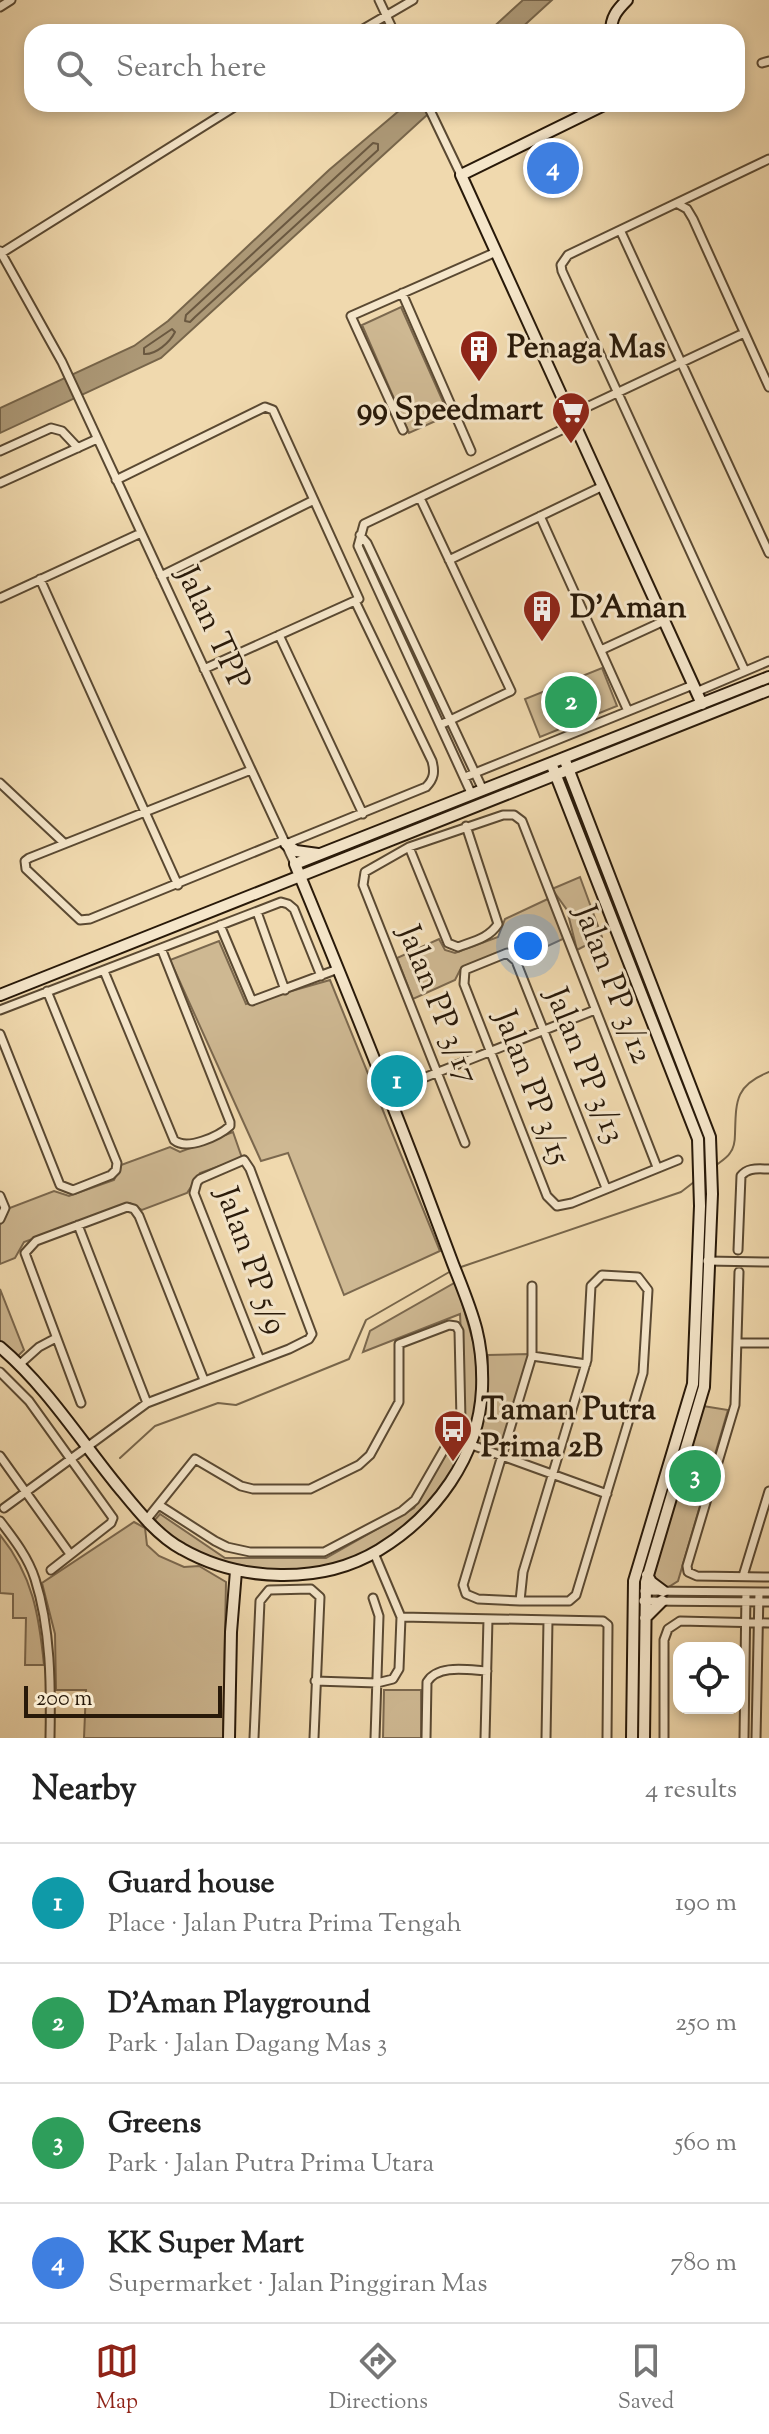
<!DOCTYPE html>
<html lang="en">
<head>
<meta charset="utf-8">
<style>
	:root { --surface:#fff; --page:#f6f6f6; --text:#222; --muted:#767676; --line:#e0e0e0; --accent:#8f2418 }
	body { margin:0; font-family:"Sorts Mill Goudy",serif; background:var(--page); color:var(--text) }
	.controls { position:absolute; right:24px; bottom:24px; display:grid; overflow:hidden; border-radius:16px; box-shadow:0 4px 12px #0003 }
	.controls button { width:72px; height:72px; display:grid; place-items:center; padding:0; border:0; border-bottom:2px solid var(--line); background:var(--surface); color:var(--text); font:40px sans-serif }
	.scale { position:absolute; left:24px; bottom:20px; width:198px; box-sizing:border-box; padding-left:8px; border:4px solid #281909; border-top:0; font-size:22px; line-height:28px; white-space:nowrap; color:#281909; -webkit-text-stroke:6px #f5e6ca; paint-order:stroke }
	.you { position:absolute; left:528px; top:946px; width:28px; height:28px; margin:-20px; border:6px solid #fff; border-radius:50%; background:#1a73e8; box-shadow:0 0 0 12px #1a73e833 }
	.badge { display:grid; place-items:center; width:52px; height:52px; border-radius:50%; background:var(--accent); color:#fff; font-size:26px; font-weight:700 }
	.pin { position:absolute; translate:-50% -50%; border:4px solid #fff; box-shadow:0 2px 8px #0006 }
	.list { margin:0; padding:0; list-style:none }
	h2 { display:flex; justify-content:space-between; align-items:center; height:104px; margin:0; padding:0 32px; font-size:34px }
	h2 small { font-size:26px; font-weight:400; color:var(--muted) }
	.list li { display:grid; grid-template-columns:52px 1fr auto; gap:24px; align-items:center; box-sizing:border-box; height:120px; padding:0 32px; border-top:2px solid var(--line) }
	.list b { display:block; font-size:30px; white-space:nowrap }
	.list p { margin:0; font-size:26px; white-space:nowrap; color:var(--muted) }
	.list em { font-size:26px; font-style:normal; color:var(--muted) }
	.icon { flex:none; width:44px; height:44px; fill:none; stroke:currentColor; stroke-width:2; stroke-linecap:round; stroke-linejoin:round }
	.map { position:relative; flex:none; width:769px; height:1738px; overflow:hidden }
	.search { position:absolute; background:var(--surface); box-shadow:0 4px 12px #0003; left:24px; right:24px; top:24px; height:88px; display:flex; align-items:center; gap:20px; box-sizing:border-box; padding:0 28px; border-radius:24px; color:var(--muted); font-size:30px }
	.sheet { height:584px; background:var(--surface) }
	nav { display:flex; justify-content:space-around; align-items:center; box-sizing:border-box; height:112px; border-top:2px solid var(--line); background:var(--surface); font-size:22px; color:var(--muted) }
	nav a { display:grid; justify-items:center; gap:4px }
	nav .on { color:var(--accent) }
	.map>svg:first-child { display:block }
	.green { fill:#ceb892; stroke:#7b684e; stroke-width:2 }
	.water { fill:#ac9876; stroke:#77654a; stroke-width:2 }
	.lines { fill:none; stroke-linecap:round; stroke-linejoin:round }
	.shore { stroke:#6a5840; stroke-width:2 }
	.stream { stroke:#77654a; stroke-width:2 }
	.street-casing { stroke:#5a4932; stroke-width:11 }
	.secondary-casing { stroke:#281909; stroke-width:14 }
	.street { stroke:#f5e6ca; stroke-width:7 }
	.secondary { stroke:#f5e6ca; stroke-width:10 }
	.labels { text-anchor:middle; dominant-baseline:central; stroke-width:6; stroke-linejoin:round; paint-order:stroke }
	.poi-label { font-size:32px; font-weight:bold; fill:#281909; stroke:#f5e6ca; text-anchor:start }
	.street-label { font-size:32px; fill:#281909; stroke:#f5e6ca }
</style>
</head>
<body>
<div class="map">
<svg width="769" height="1738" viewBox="0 0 769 1738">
	<rect width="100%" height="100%" fill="#f0d9ae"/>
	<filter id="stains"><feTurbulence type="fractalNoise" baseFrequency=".0025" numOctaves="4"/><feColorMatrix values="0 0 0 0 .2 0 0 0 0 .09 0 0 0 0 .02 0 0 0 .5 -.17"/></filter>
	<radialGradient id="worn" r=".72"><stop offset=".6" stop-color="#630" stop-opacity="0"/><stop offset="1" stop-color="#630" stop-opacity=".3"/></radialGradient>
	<path class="green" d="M401,307L449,415L409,433L362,325Z
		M602,668L617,706L540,737L525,699Z
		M580,877L602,937L577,950L567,910L552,889Z
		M552,897L565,938L520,959L507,952L460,970L455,980L413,999L397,958L439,939L445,950L455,953L498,937L505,919Z
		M219,941L246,1004L330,980L440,1251L344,1295L288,1153L261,1161L170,960Z
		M233,1132L242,1158L200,1173L187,1193L142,1210L130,1203L24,1242L15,1258L0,1264V1225L7,1209L54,1191L69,1196L114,1180L121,1165L170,1147L180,1152Z
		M456,1282L479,1362L476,1413L463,1454L447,1486L403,1530L365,1555L331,1565L293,1571L235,1567L179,1545L153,1522L160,1514L225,1558H326L414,1508L465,1422L460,1314L363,1352L370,1331Z
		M0,1289L24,1350L18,1356L0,1342Z
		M529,1354L500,1453L476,1443L486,1405L488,1355Z
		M703,1406L728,1410L678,1581L667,1588L651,1576Z
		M134,1522L145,1528L147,1545L159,1556L184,1567L199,1566L226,1582L223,1738H84L86,1690H56L55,1634L42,1583Z
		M0,1535C33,1576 39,1615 44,1665H25L26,1618H13V1594L0,1593Z
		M384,1690H421V1738H383Z"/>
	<path class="water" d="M523,0H552L517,32H488Z
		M407,104H439L161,358L0,433V408L134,346L168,321L329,170Z"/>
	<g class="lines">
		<path class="shore" d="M373,143L378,144V150L195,317L190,322L185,321L186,315Z
			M172,329L175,332C170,342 156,355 144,354V348Z"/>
		<path class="stream" d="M715,1166C720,1162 727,1158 730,1153C734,1148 735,1141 735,1134C736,1101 735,1085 769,1072
			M461,1267L681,1192L694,1182
			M120,1458L155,1426L218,1403L236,1405L349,1359L366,1320L451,1271"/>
		<defs>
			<path id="street" d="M379,0L394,32
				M0,7L11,0
				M358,32L413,0
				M762,63L769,61
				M427,104L461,175
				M678,204L687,209L693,219L769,387
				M621,232L769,553
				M0,251L62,362L295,864
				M0,254L239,104
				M402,293L471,451
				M570,415L744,333
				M403,430L351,316L496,252
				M0,451L51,428L62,431L78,448
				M116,480L265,407L273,410L359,599L204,669
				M0,483L97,439
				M420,498L511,691L440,725
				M540,516L628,711
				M360,535L367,543L483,790
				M449,560L603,486
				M161,576L314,500
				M40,579L178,885
				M0,598L141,533
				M279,635L363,814
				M601,650L664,621
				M745,671L562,271L561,265L568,255L769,159
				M696,692L769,661
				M251,770L29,858L25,861L26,869L80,920L90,919L284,840
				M465,777L693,685
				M0,783L64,843
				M472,795L358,546L364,524L574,424
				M286,844L426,787C434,779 435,772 432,761L355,601
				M409,847L448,943L458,947C474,941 489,938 498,924L466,826
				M257,912L285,990
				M220,925L252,1001L338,969
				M104,971L174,1140C187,1151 219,1136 230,1126V1122L161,948
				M0,1010L281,902L288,904L294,909L321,976
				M0,1034L60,1185L73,1190L111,1175L116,1170L117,1163L47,991
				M388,1092L595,1010
				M465,1143L363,885L365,872L409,847L503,815H514L522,821L657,1167
				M606,1188L516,961L507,953L465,970L464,984L547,1196L557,1206L572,1203L678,1160
				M0,1196L5,1208L0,1219
				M78,1225L147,1403
				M738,1250L741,1176C748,1167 758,1169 769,1169
				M707,1261L769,1262
				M739,1272L735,1405L687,1566L688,1572L697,1576L769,1577
				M602,1275L638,1277L648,1290L643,1373L576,1595L569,1601H520L523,1572L587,1360L591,1286Z
				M738,1343H769
				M532,1356L586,1364
				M20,1364L39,1347L56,1338
				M0,1372L29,1401L113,1518L111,1523L51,1570
				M81,1403L25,1253L36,1241L127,1207L134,1209L139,1216L204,1380
				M469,1444L607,1494
				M0,1456L70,1554
				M4,1508L147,1403L289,1349L309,1339L312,1334L250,1169L244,1160L200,1179L197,1182L194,1193L260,1360
				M147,1519L195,1459L241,1486L253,1489H310L359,1465L370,1455L399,1402V1344L449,1325L456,1326L459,1331L461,1420L415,1500L402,1511L324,1552H250L227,1547L215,1541L159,1505
				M0,1521C13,1538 28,1557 35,1579C51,1629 51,1686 50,1738
				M374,1553L401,1617L603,1621L608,1625L607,1738
				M743,1576L769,1491
				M644,1591L769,1592
				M373,1598L379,1616L375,1738
				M520,1601L478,1599L466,1594L463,1585L532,1356V1286
				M643,1601L769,1602
				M315,1681L377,1683L393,1679L399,1669L401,1617
				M254,1738L260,1601L269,1590L311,1589L320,1597L314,1738
				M426,1738L427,1682C438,1664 468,1670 487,1671
				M485,1738L488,1619
				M546,1738L548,1620
				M664,1738V1640L668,1629L680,1621L769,1623
				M744,1738L746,1592
				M756,1738L759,1592"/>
			<path id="secondary" d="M611,32C611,17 617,10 627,0
				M606,104L461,175L702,704
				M564,758L710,1137L712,1194L704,1387L646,1582L644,1738
				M551,763L698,1139L700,1206L693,1384L634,1581L632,1738
				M286,844L296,851L318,854
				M0,995L769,690
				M0,1347C46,1386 78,1437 116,1484C135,1507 156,1535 182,1549C240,1582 321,1585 379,1550C435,1516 479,1457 482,1389C484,1337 471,1310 453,1264C442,1234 431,1205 420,1176C380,1072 338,968 295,864L769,677
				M647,1575L651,1582L663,1591
				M645,1618L662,1601
				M229,1738L231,1632L236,1571"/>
		</defs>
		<use href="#street" class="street-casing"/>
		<use href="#secondary" class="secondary-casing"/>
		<use href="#street" class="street"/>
		<use href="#secondary" class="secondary"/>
	</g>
	<defs>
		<symbol id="building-pin" viewBox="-11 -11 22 30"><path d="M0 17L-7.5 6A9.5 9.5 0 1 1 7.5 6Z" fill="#8f2418" stroke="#f5e6ca"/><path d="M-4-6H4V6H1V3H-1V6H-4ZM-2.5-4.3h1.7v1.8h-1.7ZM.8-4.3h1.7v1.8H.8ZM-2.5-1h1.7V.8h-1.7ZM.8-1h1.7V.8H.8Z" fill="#fff"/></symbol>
		<symbol id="supermarket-pin" viewBox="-11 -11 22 30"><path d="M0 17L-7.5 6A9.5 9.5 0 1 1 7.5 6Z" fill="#8f2418" stroke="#f5e6ca"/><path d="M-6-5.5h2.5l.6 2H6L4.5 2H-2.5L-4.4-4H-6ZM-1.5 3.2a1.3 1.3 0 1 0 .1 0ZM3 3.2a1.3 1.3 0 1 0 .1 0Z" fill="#fff"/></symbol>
		<symbol id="bus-pin" viewBox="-11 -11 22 30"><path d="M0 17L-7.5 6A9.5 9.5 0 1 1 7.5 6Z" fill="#8f2418" stroke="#f5e6ca"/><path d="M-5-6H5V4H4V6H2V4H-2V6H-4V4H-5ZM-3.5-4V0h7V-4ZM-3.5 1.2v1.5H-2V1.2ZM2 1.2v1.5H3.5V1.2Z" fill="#fff"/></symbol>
	</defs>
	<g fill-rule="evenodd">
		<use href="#building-pin" x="457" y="327" width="44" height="60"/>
		<use href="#supermarket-pin" x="549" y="389" width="44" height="60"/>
		<use href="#building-pin" x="520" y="587" width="44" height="60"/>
		<use href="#bus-pin" x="431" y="1407" width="44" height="60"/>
	</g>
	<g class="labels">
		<g class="poi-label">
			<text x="507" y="349">Penaga Mas</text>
			<text x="543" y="411" text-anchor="end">99 Speedmart</text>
			<text x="570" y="609">D'Aman</text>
			<text x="481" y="1411">Taman Putra<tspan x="481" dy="37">Prima 2B</tspan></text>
		</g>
		<g class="street-label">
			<text transform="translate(212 629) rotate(65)">Jalan TPP</text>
			<text transform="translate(612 985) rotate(69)">Jalan PP 3/12</text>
			<text transform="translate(437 1005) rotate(68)">Jalan PP 3/17</text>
			<text transform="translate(584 1066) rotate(68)">Jalan PP 3/13</text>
			<text transform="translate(531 1088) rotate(69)">Jalan PP 3/15</text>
			<text transform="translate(250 1261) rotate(70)">Jalan PP 5/9</text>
		</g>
	</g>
	<rect width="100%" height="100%" filter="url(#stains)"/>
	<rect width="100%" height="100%" fill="url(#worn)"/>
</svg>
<div class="controls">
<button><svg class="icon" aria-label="locate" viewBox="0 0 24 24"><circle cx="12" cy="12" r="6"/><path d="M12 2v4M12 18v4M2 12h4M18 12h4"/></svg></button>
</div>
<div class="scale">200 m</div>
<div class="you"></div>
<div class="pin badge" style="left:397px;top:1081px;background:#0f9aa8">1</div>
<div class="pin badge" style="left:571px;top:702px;background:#2e9e5b">2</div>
<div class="pin badge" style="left:695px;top:1476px;background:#2e9e5b">3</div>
<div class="pin badge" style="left:553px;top:168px;background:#3f7fe0">4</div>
<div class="search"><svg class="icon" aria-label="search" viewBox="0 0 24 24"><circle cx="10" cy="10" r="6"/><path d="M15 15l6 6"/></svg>Search here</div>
</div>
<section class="sheet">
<h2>Nearby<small>4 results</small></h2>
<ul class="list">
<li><span class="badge" style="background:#0f9aa8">1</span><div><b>Guard house</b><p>Place · Jalan Putra Prima Tengah</p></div><em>190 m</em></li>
<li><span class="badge" style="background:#2e9e5b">2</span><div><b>D'Aman Playground</b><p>Park · Jalan Dagang Mas 3</p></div><em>250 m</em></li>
<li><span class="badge" style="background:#2e9e5b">3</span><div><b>Greens</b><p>Park · Jalan Putra Prima Utara</p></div><em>560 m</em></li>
<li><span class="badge" style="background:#3f7fe0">4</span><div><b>KK Super Mart</b><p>Supermarket · Jalan Pinggiran Mas</p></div><em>780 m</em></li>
</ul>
</section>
<nav>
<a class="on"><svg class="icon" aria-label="map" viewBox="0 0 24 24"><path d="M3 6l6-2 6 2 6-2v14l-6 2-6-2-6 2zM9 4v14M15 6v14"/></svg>Map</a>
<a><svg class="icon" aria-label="directions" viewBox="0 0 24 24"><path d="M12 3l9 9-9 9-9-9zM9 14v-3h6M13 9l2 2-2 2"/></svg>Directions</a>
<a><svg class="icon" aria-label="saved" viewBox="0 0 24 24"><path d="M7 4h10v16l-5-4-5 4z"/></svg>Saved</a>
</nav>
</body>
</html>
